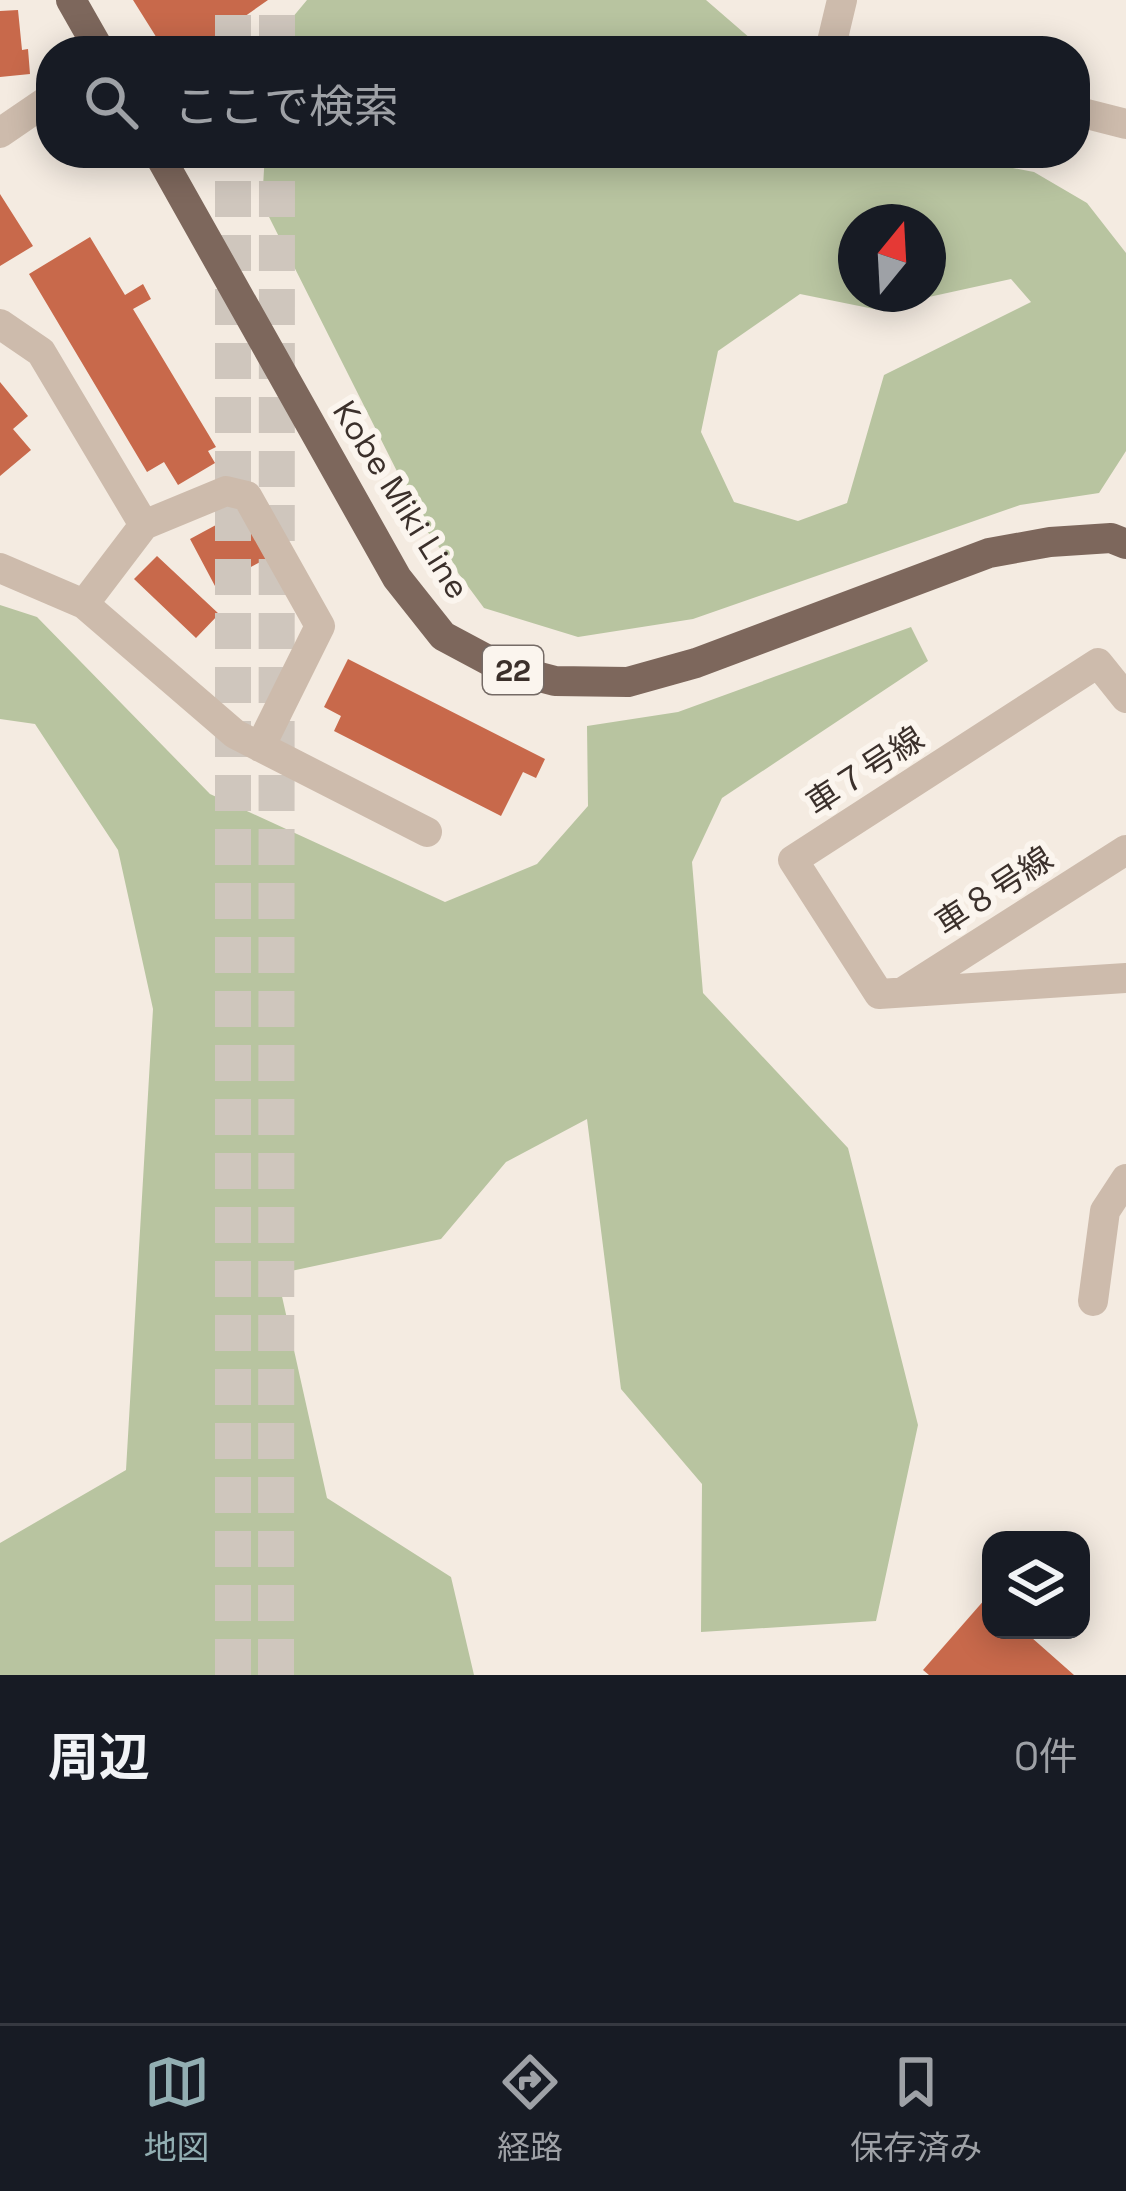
<!DOCTYPE html>
<html lang="ja">
<head>
<meta charset="utf-8">
<style>
	:root { --surface:#171b24; --page:#242831; --text:#f1f3f6; --muted:#9ea1a6; --line:#363941; --accent:#92aeb2 }
	body { margin:0; font-family:"Space Grotesk","Noto Sans JP",sans-serif; background:var(--page); color:var(--text) }
	.controls { position:absolute; right:36px; bottom:36px; display:grid; overflow:hidden; border-radius:24px; box-shadow:0 6px 30px #0003 }
	.controls button { width:108px; height:108px; display:grid; place-items:center; padding:0; border:0; border-bottom:3px solid var(--line); background:var(--surface); color:var(--text); font:60px sans-serif }
	.compass { position:absolute; left:838px; top:204px; width:108px; height:108px; border-radius:50%; background:var(--surface); box-shadow:0 6px 30px #0003; rotate:18deg }
	.list { margin:0; padding:0; list-style:none }
	h2 { display:flex; justify-content:space-between; align-items:center; height:156px; margin:0; padding:0 48px; font-size:51px }
	h2 small { font-size:39px; font-weight:400; color:var(--muted) }
	.icon { flex:none; width:66px; height:66px; fill:none; stroke:currentColor; stroke-width:2; stroke-linecap:round; stroke-linejoin:round }
	.map { position:relative; flex:none; width:1126px; height:1675px; overflow:hidden }
	.search { position:absolute; background:var(--surface); box-shadow:0 6px 30px #0003; left:36px; right:36px; top:36px; height:132px; display:flex; align-items:center; gap:30px; box-sizing:border-box; padding:0 42px; border-radius:48px; color:var(--muted); font-size:45px }
	.sheet { height:348px; background:var(--surface) }
	nav { display:flex; justify-content:space-around; align-items:center; box-sizing:border-box; height:168px; border-top:3px solid var(--line); background:var(--surface); font-size:33px; color:var(--muted) }
	nav a { display:grid; justify-items:center; gap:6px }
	nav .on { color:var(--accent) }
	.map>svg:first-child { display:block }
	.green { fill:#b8c4a0; fill-rule:evenodd }
	.building { fill:#c8694b }
	.lines { fill:none; stroke-linecap:round; stroke-linejoin:round }
	.motorway-tunnel { stroke:#cfc6bd; stroke-width:36; stroke-dasharray:36 18; stroke-linecap:butt }
	.minor { stroke:#cdbbac; stroke-width:30 }
	.primary { stroke:#7d675c; stroke-width:30 }
	.labels { text-anchor:middle; dominant-baseline:central; stroke-width:12; stroke-linejoin:round; paint-order:stroke }
	.shield { fill:#fbf5ee; stroke:#756b66; stroke-width:3 }
	.shield-label { font-size:30px; font-weight:bold; fill:#3b302b }
	.street-label { font-size:33px; fill:#3b302b; stroke:#fbf5ee }
</style>
</head>
<body>
<div class="map">
<svg width="1126" height="1675" viewBox="0 0 1126 1675">
	<rect width="100%" height="100%" fill="#f4ebe1"/>
	<path class="green" d="M307,0H706L765,51H295L292,18Z
		M265,153H850L858,163L951,156L1034,172L1087,203L1126,253V451L1099,493L1020,505L693,619L578,637L484,608L427,531L262,203ZM928,222V294H856V222ZM1011,279L1031,302L884,375L847,503L798,521L734,502L701,432L718,351L800,294L874,309Z
		M0,605L37,617L210,794L445,902L537,864L588,806L587,726L678,712L911,627L928,661L722,798L692,862L703,993L848,1148L918,1425L876,1621L701,1632L702,1484L621,1389L587,1119L506,1162L441,1239L277,1274L327,1498L451,1577L474,1675H0V1543L126,1470L153,1009L118,850L35,724L0,719Z"/>
	<path class="building" d="M133,0H268L211,40L219,51H165Z
		M18,10L22,50L28,49L30,74L0,77V11Z
		M0,194L33,246L0,266Z
		M90,237L125,295L143,284L151,299L133,309L216,447L208,451L215,463L178,485L164,462L147,472L29,274Z
		M0,382L28,416L13,429L31,450L0,476Z
		M240,512L266,559L215,586L190,539Z
		M157,556L219,614L196,638L134,579Z
		M348,659L545,759L536,778L523,772L501,816L334,731L341,716L324,707Z
		M986,1598L991,1602V1630H1023L1074,1675H929L923,1670Z"/>
	<g class="lines">
		<path class="motorway-tunnel" d="M233,51V0
			M277,51V0
			M233,1675V153
			M276,1675L277,153"/>
		<path class="minor" d="M842,0L831,46L848,51
			M1075,111L1126,124
			M0,133L51,98
			M0,324L41,352L144,525
			M0,568L84,604L235,734L427,832
			M84,604L144,525L226,491L247,496L320,626L260,747
			M1126,698L1098,663L793,860L879,994L1126,978
			M903,992L1126,850
			M1093,1301L1105,1211L1126,1179"/>
		<path class="primary" d="M71,0L100,51
			M158,153L397,578L443,636L501,667L555,681L628,682L696,663L989,553L1050,542L1111,538L1126,544"/>
	</g>
	<g class="labels">
		<rect class="shield" x="483" y="646" width="60" height="48" rx="9"/>
		<g class="shield-label">
			<text x="513" y="670">22</text>
		</g>
		<g class="street-label">
			<text transform="translate(401 500) rotate(58)">Kobe Miki Line</text>
			<text transform="translate(865 771) rotate(-33)">車７号線</text>
			<text transform="translate(994 891) rotate(-33)">車８号線</text>
		</g>
	</g>
</svg>
<div class="controls">
<button><svg class="icon" aria-label="layers" viewBox="0 0 24 24"><path d="M12 4l9 5-9 5-9-5zM3 14l9 5 9-5"/></svg></button>
</div>
<svg class="compass" viewBox="-18 -18 36 36"><path d="M0-13l5 13h-10z" fill="#e53935"/><path d="M0 13l5-13h-10z" fill="#9ea1a6"/></svg>
<div class="search"><svg class="icon" aria-label="search" viewBox="0 0 24 24"><circle cx="10" cy="10" r="6"/><path d="M15 15l6 6"/></svg>ここで検索</div>
</div>
<section class="sheet">
<h2>周辺<small>0件</small></h2>
<ul class="list">
</ul>
</section>
<nav>
<a class="on"><svg class="icon" aria-label="map" viewBox="0 0 24 24"><path d="M3 6l6-2 6 2 6-2v14l-6 2-6-2-6 2zM9 4v14M15 6v14"/></svg>地図</a>
<a><svg class="icon" aria-label="directions" viewBox="0 0 24 24"><path d="M12 3l9 9-9 9-9-9zM9 14v-3h6M13 9l2 2-2 2"/></svg>経路</a>
<a><svg class="icon" aria-label="saved" viewBox="0 0 24 24"><path d="M7 4h10v16l-5-4-5 4z"/></svg>保存済み</a>
</nav>
</body>
</html>
